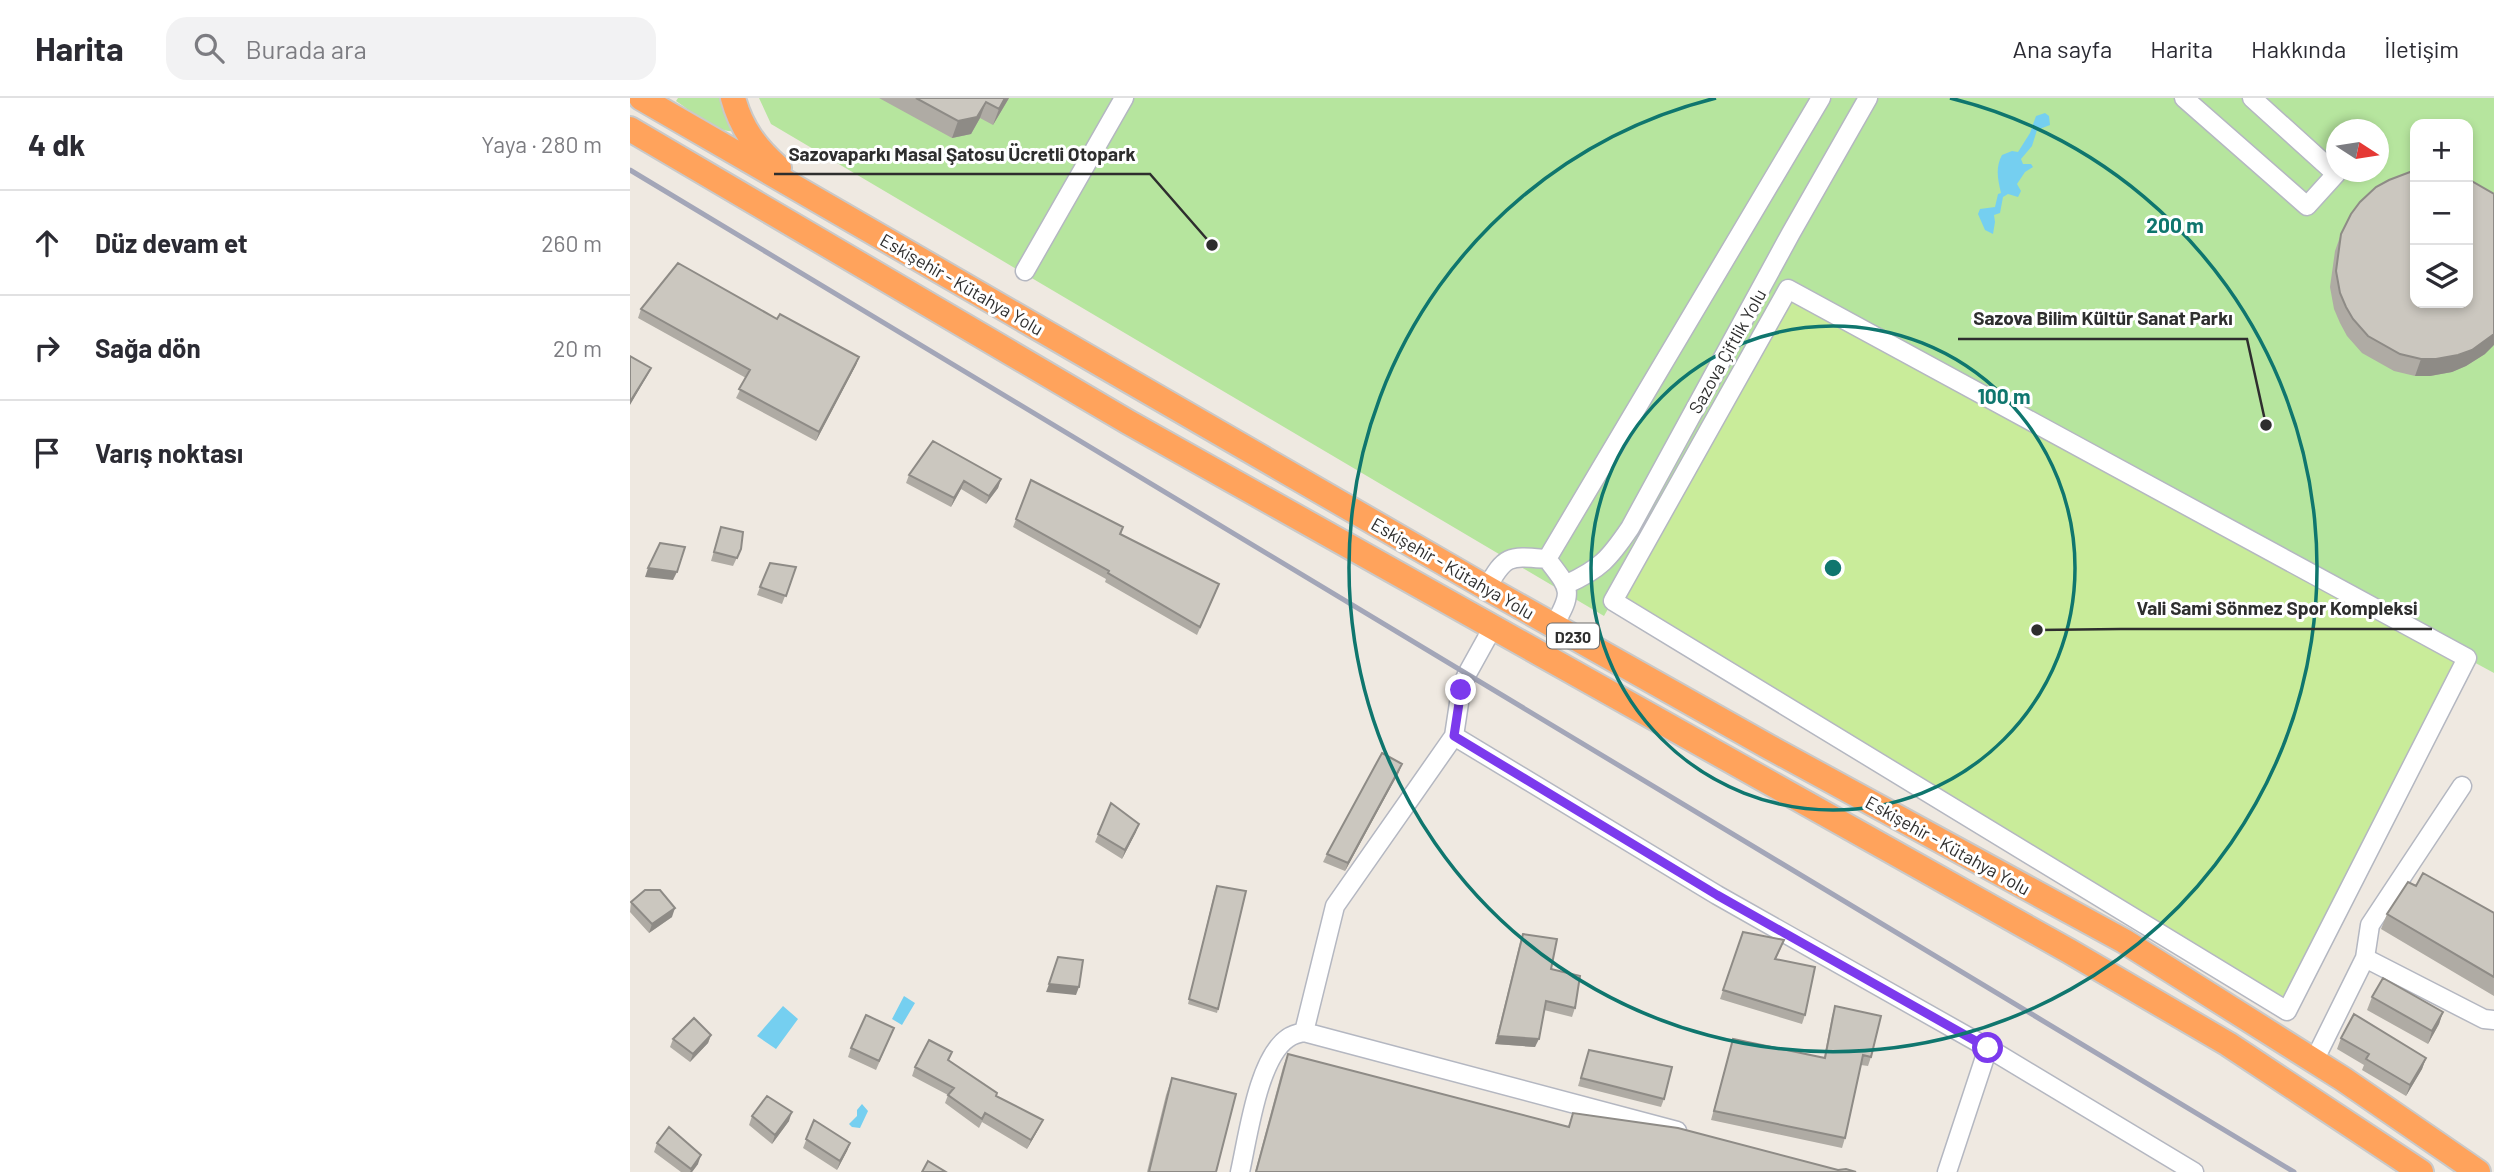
<!DOCTYPE html>
<html lang="tr">
<head>
<meta charset="utf-8">
<style>
	:root { --surface:#fff; --page:#f2f2f3; --text:#2b2b33; --muted:#7c7c81; --line:#e1e1e2 }
	body { margin:0; font-family:Barlow,sans-serif; background:var(--page); color:var(--text) }
	.controls { position:absolute; right:21px; top:21px; display:grid; overflow:hidden; border-radius:14px; box-shadow:0 4px 10px #0003 }
	.controls button { width:63px; height:63px; display:grid; place-items:center; padding:0; border:0; border-bottom:2px solid var(--line); background:var(--surface); color:var(--text); font:35px sans-serif }
	.compass { position:absolute; left:1696px; top:21px; width:63px; height:63px; border-radius:50%; background:var(--surface); box-shadow:0 4px 10px #0003; rotate:102deg }
	.stop { position:absolute; width:21px; height:21px; margin:-16px; border:5px solid #7c3aed; border-radius:50%; background:#fff }
	.stop.end { background:#7c3aed; border-color:#fff; box-shadow:0 2px 7px #0008 }
	.list { margin:0; padding:0; list-style:none }
	h2 { display:flex; justify-content:space-between; align-items:center; height:91px; margin:0; padding:0 28px; font-size:30px }
	h2 small { font-size:23px; font-weight:400; color:var(--muted) }
	.list li { display:grid; grid-template-columns:46px 1fr auto; gap:21px; align-items:center; box-sizing:border-box; height:105px; padding:0 28px; border-top:2px solid var(--line) }
	.list b { display:block; font-size:26px; white-space:nowrap }
	.list em { font-size:23px; font-style:normal; color:var(--muted) }
	.icon { flex:none; width:38px; height:38px; fill:none; stroke:currentColor; stroke-width:2; stroke-linecap:round; stroke-linejoin:round }
	.map { position:relative; flex:none; width:1864px; height:1074px; overflow:hidden }
	header { display:flex; align-items:center; gap:42px; box-sizing:border-box; height:98px; padding:0 35px; background:var(--surface); border-bottom:2px solid var(--line) }
	header strong { font-size:33px }
	nav { display:flex; gap:38px; margin-inline-start:auto; font-size:24px }
	.search { width:490px; height:63px; background:var(--page); display:flex; align-items:center; gap:18px; box-sizing:border-box; padding:0 24px; border-radius:21px; color:var(--muted); font-size:26px }
	main { display:flex }
	aside { flex:1; background:var(--surface) }
	.map>svg:first-child { display:block }
	.green { fill:#b6e59e; fill-rule:evenodd }
	.pitch { fill:#c9ec9a }
	.water { fill:#75cff0 }
	.lines { fill:none; stroke-linecap:round; stroke-linejoin:round }
	.minor-casing { stroke:#b4b7c1; stroke-width:21 }
	.highway-casing { stroke:#c9c9c9; stroke-width:28 }
	.minor { stroke:#fff; stroke-width:18 }
	.highway { stroke:#ffa35c; stroke-width:24 }
	.rail { stroke:#a3a6b8; stroke-width:5 }
	.wall { fill:#afaba4 }
	.shaded-wall { fill:#8e8b86 }
	.building { fill:#cbc7bf; stroke:#8e8b86; stroke-width:2 }
	.route { stroke:#7c3aed; stroke-width:9 }
	.ring { fill:none; stroke:#0f766e; stroke-width:3.5 }
	.labels { text-anchor:middle; dominant-baseline:central; stroke-width:6; stroke-linejoin:round; paint-order:stroke }
	.shield { fill:#fff; stroke:#6d6d6d; stroke-width:2 }
	.shield-label { font-size:16px; font-weight:bold; fill:#2e2e2e }
	.street-label { font-size:18px; fill:#2e2e2e; stroke:#fff }
	.centre { fill:#0f766e; stroke:#fff; stroke-width:3.5 }
	.ring-label { font-size:21px; text-anchor:middle; font-weight:bold; fill:#0f766e; stroke:#fff; stroke-width:6; stroke-linejoin:round; paint-order:stroke }
	.leader { fill:none; stroke:#2e2e2e; stroke-width:2.5 }
	.callout-dot { fill:#2e2e2e; stroke:#fff; stroke-width:2.5 }
	.callout-label { font-size:19px; text-anchor:middle; font-weight:bold; fill:#2e2e2e; stroke:#fff; stroke-width:6; stroke-linejoin:round; paint-order:stroke }
</style>
</head>
<body>
<header>
<strong>Harita</strong>
<div class="search"><svg class="icon" aria-label="search" viewBox="0 0 24 24"><circle cx="10" cy="10" r="6"/><path d="M15 15l6 6"/></svg>Burada ara</div>
<nav><a>Ana sayfa</a><a>Harita</a><a>Hakkında</a><a>İletişim</a></nav>
</header>
<main>
<aside>
<h2>4 dk<small>Yaya · 280 m</small></h2>
<ul class="list">
<li><svg class="icon" aria-label="ahead" viewBox="0 0 24 24"><path d="M12 20V5M6 11l6-6 6 6"/></svg><div><b>Düz devam et</b></div><em>260 m</em></li>
<li><svg class="icon" aria-label="right" viewBox="0 0 24 24"><path d="M7 20v-9h11M14 6l5 5-5 5"/></svg><div><b>Sağa dön</b></div><em>20 m</em></li>
<li><svg class="icon" aria-label="arrive" viewBox="0 0 24 24"><path d="M6 21V4h12l-3 4 3 4H6"/></svg><div><b>Varış noktası</b></div></li>
</ul>
</aside>
<div class="map">
<svg width="1864" height="1074" viewBox="0 0 1864 1074">
	<rect width="100%" height="100%" fill="#efe9e1"/>
	<path class="green" d="M48,0H94L105,33C87,36 61,13 46,3Z
		M129,0H1864V575L1158,192L974,518L141,26ZM1785,26H1838V205H1785ZM1706,32H1748V74H1706Z"/>
	<path class="pitch" d="M1158,191L1837,560L1657,913L983,503Z"/>
	<path class="water" d="M1415,15L1419,18L1420,27L1407,32L1402,48L1391,61L1393,66H1401L1403,69L1395,74L1387,86L1391,93L1388,99L1378,96L1373,99L1370,115L1364,117L1365,124L1363,136L1355,132L1348,116L1350,111L1365,109L1368,96L1371,95C1368,82 1365,70 1372,57L1382,53L1388,54L1400,35L1406,18Z
		M274,898L285,905L272,927L262,921Z
		M153,908L168,921L146,951L127,938Z
		M232,1006L238,1013L230,1030L222,1029L219,1026L227,1018V1012Z"/>
	<g class="lines">
		<defs>
			<path id="minor" d="M1554,0L1677,108L1706,76L1622,0
				M395,173L494,0
				M1158,191L1837,560L1657,913L983,503Z
				M917,461L1191,0
				M937,486C970,471 979,461 1000,430L1161,135L1238,0
				M857,490C875,456 880,458 917,461C940,491 944,493 924,527
				M824,638L831,592L837,576L863,529
				M1735,860L1854,921L1864,922
				M1684,963L1735,860L1740,827L1832,688
				M1047,1033L674,934L705,808L824,638L1087,797L1358,950L1564,1074
				M610,1074C618,1039 628,960 658,940C662,937 669,935 674,934
				M1317,1074L1358,950"/>
			<path id="highway" d="M11,0L857,490L1139,649L1494,843L1713,981L1848,1074
				M103,0C111,30 126,50 149,70
				M0,31L498,324L1439,853L1598,946L1791,1074"/>
		</defs>
		<use href="#minor" class="minor-casing"/>
		<use href="#highway" class="highway-casing"/>
		<use href="#minor" class="minor"/>
		<use href="#highway" class="highway"/>
		<path class="rail" d="M0,72L1664,1074"/>
	</g>
	<path class="wall" d="M249,0H379L363,27L350,20L341,36L322,40Z
		M1711,136L1855,256L1836,268L1822,274L1800,278H1785L1764,273L1732,255L1717,238L1710,225L1704,211L1700,189L1705,153Z
		M11,211L147,221L229,259L226,267L186,343L106,300L116,280L8,220Z
		M279,377L371,381L368,390L356,406L331,391L321,409L276,385Z
		M401,382L493,429L491,436L586,494L567,537L475,484L476,481L383,429Z
		M91,429L111,451L103,468L81,463Z
		M166,469L152,506L127,497L130,489Z
		M769,674L715,773L693,764L697,756Z
		M481,705L506,734L492,761L465,744Z
		M1786,788L1864,815V898L1751,831L1757,816Z
		M585,792L588,911L587,915L558,906Z
		M1,804L42,819L19,835L0,814Z
		M1113,834L1151,850L1146,861L1175,917L1172,926L1090,901Z
		M893,836L921,871L945,910L942,919L914,912L905,949L865,946L890,844Z
		M1742,899L1813,914L1809,926L1798,946L1737,912Z
		M1205,908L1241,959L1238,968L1231,967L1215,1040L1212,1050L1081,1022L1103,941L1194,960L1202,918Z
		M264,930L246,972L218,959L221,950Z
		M81,937L78,945L60,964L40,949L43,941Z
		M1711,940L1796,960L1792,971L1776,998L1732,972L1734,967L1707,951Z
		M959,952L1034,1001L1031,1009L948,988Z
		M322,954L319,962L409,1030L397,1051L352,1024L349,1030L315,1005L318,997L282,978L285,969Z
		M658,956L938,1029L943,1015L1208,1072L1226,1074H625L653,969Z
		M542,980L586,1074H517L536,997Z
		M122,1018L159,1023L142,1046L119,1027Z
		M184,1022L220,1045L217,1053L207,1072L173,1050Z
		M27,1045L68,1066L62,1074H51L24,1054Z"/>
	<path class="shaded-wall" d="M375,0H379L363,27L369,11Z
		M356,4L350,20L341,36L322,40L328,23Z
		M1864,236V247L1855,256L1836,268L1822,274L1800,278H1785L1791,261Z
		M229,259L226,267L186,343L189,334Z
		M21,270L17,278L0,307V304Z
		M371,381L368,390L356,406L359,398Z
		M334,383L331,391L321,409L324,400Z
		M18,470L47,474L43,482L15,479Z
		M772,666L769,674L715,773L718,765Z
		M509,726L506,734L492,761L495,752Z
		M45,810L42,819L19,835L22,826Z
		M419,886L449,889L446,897L416,894Z
		M1813,914L1809,926L1798,946L1802,933Z
		M81,937L78,945L60,964L63,956Z
		M868,938L909,941L905,949L865,946Z
		M1796,960L1792,971L1776,998L1780,987Z
		M162,1014L159,1023L142,1046L145,1037Z
		M413,1022L409,1030L397,1051L401,1042Z
		M220,1045L217,1053L207,1072L210,1063Z
		M71,1057L68,1066L62,1074H60Z"/>
	<path class="building" d="M286,0H375L369,11L356,4L347,19L328,23Z
		M1785,73V205H1838V81L1864,96V236L1842,252L1828,257L1806,261H1791L1770,256L1738,238L1723,221L1716,209L1710,195L1706,173L1711,136L1721,116L1730,104L1746,89L1759,82L1780,74Z
		M48,165L147,221L150,216L229,259L189,334L109,291L120,272L11,211Z
		M0,258L21,270L0,304Z
		M303,343L371,381L359,398L334,383L324,400L279,377Z
		M401,382L493,429L490,436L589,486L570,529L478,475L479,473L386,421Z
		M91,429L113,434L111,451L107,460L84,454Z
		M30,445L55,449L47,474L18,470Z
		M140,465L166,469L156,498L130,489Z
		M752,655L772,666L718,765L697,756Z
		M481,705L509,726L495,752L468,736Z
		M1793,775L1864,815V879L1757,816L1778,784L1786,788Z
		M587,788L616,793L588,911L559,901Z
		M15,792H30L45,810L22,826L1,804Z
		M1113,834L1154,842L1145,861L1185,869L1175,917L1093,892Z
		M893,836L927,841L921,871L950,878L945,910L916,903L909,941L868,938Z
		M428,859L453,862L449,889L419,886Z
		M1753,880L1813,914L1802,933L1742,899Z
		M1205,908L1251,918L1241,959L1233,957L1215,1040L1084,1013L1103,941L1195,960Z
		M1724,916L1796,960L1780,987L1736,961L1739,956L1711,940Z
		M236,917L264,930L249,963L221,950Z
		M64,920L81,937L63,956L43,941Z
		M299,942L322,954L318,962L367,995L366,998L413,1022L401,1042L355,1015L352,1021L318,997L324,990L285,969Z
		M959,952L1042,969L1034,1001L951,980Z
		M658,956L939,1029L943,1015L1048,1030L1208,1072L1216,1071L1226,1074H626Z
		M542,980L606,996L586,1074H519Z
		M137,998L162,1014L145,1037L122,1018Z
		M184,1022L220,1045L210,1063L176,1041Z
		M39,1029L71,1057L61,1071L27,1045Z
		M298,1063L316,1074H292Z"/>
	<g class="lines">
		<path class="route" d="M831,592L824,638L1087,797L1358,950"/>
	</g>
	<g class="ring">
		<circle cx="1203" cy="470" r="242"/>
		<path d="M1320 0A484 484 0 1 1 1086 0"/>
	</g>
	<g class="labels">
		<rect class="shield" x="917" y="525.5" width="52" height="25" rx="5"/>
		<g class="shield-label">
			<text x="943" y="538">D230</text>
		</g>
		<g class="street-label">
			<text transform="translate(332 186) rotate(30)">Eskişehir - Kütahya Yolu</text>
			<text transform="translate(1097 253) rotate(-61)">Sazova Çiftlik Yolu</text>
			<text transform="translate(823 470) rotate(30)">Eskişehir - Kütahya Yolu</text>
			<text transform="translate(1318 747) rotate(29)">Eskişehir - Kütahya Yolu</text>
		</g>
	</g>
	<circle cx="1203" cy="470" r="10" class="centre"/>
	<g class="ring-label">
		<text x="1545" y="135">200 m</text>
		<text x="1374" y="306">100 m</text>
	</g>
	<path class="leader" d="M582 147L520 76H144M1636 327L1617 241H1328M1407 532L1491 531H1802"/>
	<g class="callout-dot">
		<circle cx="582" cy="147" r="7"/>
		<circle cx="1636" cy="327" r="7"/>
		<circle cx="1407" cy="532" r="7"/>
	</g>
	<g class="callout-label">
		<text x="332" y="63">Sazovaparkı Masal Şatosu Ücretli Otopark</text>
		<text x="1473" y="227">Sazova Bilim Kültür Sanat Parkı</text>
		<text x="1647" y="517">Vali Sami Sönmez Spor Kompleksi</text>
	</g>
</svg>
<div class="controls">
<button>+</button>
<button>−</button>
<button><svg class="icon" aria-label="layers" viewBox="0 0 24 24"><path d="M12 4l9 5-9 5-9-5zM3 14l9 5 9-5"/></svg></button>
</div>
<svg class="compass" viewBox="-18 -18 36 36"><path d="M0-13l5 13h-10z" fill="#e53935"/><path d="M0 13l5-13h-10z" fill="#7c7c81"/></svg>
<div class="stop" style="left:1358px;top:950px"></div>
<div class="stop end" style="left:831px;top:592px"></div>
</div>
</main>
</body>
</html>
